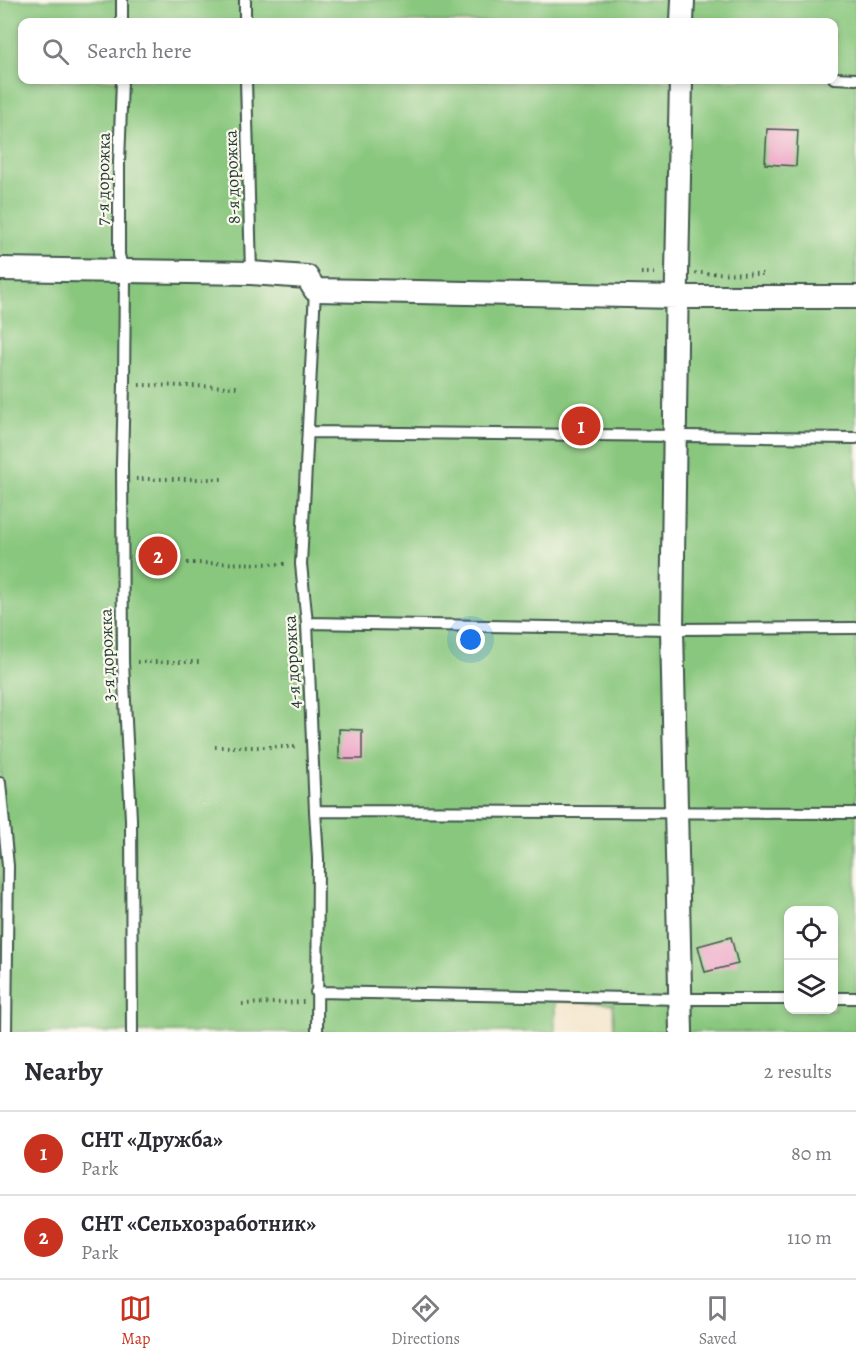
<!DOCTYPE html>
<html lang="en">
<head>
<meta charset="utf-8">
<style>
	:root { --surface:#fff; --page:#f7f7f7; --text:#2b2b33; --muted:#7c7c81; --line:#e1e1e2; --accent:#c8321e }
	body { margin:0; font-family:Alegreya,serif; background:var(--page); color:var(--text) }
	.controls { position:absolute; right:18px; bottom:18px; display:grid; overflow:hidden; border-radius:12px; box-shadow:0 3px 9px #0003 }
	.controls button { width:54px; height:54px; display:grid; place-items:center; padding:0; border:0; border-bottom:2px solid var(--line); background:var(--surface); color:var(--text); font:30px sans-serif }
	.you { position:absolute; left:471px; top:640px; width:21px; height:21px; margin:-15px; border:4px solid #fff; border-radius:50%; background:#1a73e8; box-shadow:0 0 0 9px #1a73e833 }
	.badge { display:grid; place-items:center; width:39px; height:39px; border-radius:50%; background:var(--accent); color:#fff; font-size:20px; font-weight:700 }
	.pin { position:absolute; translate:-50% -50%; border:3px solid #fff; box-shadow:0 2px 6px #0006 }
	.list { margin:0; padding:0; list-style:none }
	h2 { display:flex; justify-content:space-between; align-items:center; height:78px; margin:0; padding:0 24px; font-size:26px }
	h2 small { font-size:20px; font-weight:400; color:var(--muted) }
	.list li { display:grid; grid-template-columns:39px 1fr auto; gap:18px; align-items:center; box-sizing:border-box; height:84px; padding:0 24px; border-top:2px solid var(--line) }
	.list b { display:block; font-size:22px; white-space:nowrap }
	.list p { margin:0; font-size:20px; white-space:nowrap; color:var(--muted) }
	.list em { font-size:20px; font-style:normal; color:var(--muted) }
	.icon { flex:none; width:33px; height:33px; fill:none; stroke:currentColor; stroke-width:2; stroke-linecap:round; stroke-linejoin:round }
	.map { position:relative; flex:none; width:856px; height:1032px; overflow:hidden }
	.search { position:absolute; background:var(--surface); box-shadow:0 3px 9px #0003; left:18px; right:18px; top:18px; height:66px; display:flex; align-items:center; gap:15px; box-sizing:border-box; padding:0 21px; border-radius:12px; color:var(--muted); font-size:22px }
	.sheet { height:246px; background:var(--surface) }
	nav { display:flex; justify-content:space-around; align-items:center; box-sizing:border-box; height:84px; border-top:2px solid var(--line); background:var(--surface); font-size:16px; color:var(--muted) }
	nav a { display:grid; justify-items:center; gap:3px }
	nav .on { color:var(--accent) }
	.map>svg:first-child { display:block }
	.green { fill:#89c77e; stroke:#548259; stroke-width:1.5; fill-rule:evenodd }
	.building { fill:#eca1c4 }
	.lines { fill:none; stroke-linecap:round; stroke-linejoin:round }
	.service-casing { stroke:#3f564b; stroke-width:14 }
	.minor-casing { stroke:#3f564b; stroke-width:26 }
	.path { stroke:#3f564b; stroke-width:4; stroke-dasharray:1.5 4.5; stroke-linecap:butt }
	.service { stroke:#fff; stroke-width:10 }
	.minor { stroke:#fff; stroke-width:22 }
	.labels { text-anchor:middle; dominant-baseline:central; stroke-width:4.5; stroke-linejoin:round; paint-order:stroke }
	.street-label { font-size:18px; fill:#1f3d34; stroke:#fbf7ec }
</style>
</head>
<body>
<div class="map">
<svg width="856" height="1032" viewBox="0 0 856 1032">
	<rect width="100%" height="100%" fill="#fbf7ec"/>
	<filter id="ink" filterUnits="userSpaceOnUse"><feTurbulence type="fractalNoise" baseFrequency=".0167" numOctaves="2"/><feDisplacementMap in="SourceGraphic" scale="12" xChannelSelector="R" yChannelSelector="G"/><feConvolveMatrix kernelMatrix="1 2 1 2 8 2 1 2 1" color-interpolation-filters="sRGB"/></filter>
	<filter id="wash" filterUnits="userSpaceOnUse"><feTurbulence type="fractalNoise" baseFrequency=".008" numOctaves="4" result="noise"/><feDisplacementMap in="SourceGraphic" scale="24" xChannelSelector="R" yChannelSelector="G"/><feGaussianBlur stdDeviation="1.35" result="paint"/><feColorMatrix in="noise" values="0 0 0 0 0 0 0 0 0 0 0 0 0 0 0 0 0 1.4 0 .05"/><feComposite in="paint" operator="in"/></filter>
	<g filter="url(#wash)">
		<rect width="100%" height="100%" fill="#f4e6cd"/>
		<path class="green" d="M0,0H856V1032H614L613,1004L555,1001V1032H0ZM22,22H834V80H22ZM788,910H834V1010H788Z"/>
		<g id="blocks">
			<path class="building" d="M767,129L798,130L796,166L765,164Z
				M339,729L362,730V759H339Z
				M731,937L738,964L705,972L698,946Z"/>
		</g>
	</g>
	<g filter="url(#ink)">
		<use href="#blocks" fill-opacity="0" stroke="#3f564b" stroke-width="1.5"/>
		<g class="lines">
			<defs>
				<path id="service" d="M245,0V22
					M122,22V0
					M834,78L856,79
					M122,80L119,163V255L125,278L124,384L122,464L123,662L131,819L132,1032
					M246,80L251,273
					M315,290L301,564L307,623L315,811L318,859L317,1032
					M308,432L856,438
					M307,623L672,629L856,628
					M0,783L8,866L6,1032
					M315,811L856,813
					M316,992L681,999H788
					M834,998H856"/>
				<path id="minor" d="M682,22L683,0
					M0,269L251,273L307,277L315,290L677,297H856
					M681,1032L672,629L677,273L681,80"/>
			</defs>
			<use href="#service" class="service-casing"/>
			<use href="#minor" class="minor-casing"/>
			<path class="path" d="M641,273H657
				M695,273L765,274
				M139,385L237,387
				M136,479H222
				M187,563L288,564
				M137,662H199
				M215,747H298
				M242,1004L304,1002"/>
			<use href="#service" class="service"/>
			<use href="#minor" class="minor"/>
		</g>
	</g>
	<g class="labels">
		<g class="street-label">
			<text transform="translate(232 177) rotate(-92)">8-я дорожка</text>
			<text transform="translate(103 179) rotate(-89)">7-я дорожка</text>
			<text transform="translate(107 655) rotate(-92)">3-я дорожка</text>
			<text transform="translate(292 662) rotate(-93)">4-я дорожка</text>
		</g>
	</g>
</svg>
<div class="controls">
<button><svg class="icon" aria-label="locate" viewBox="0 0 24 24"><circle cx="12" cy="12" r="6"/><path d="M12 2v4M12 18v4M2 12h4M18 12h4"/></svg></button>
<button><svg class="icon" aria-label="layers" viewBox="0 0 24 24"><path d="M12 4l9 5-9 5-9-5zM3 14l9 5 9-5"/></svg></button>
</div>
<div class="you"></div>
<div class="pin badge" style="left:581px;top:426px">1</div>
<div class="pin badge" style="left:158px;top:556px">2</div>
<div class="search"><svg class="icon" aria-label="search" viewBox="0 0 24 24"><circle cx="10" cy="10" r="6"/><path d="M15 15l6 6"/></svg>Search here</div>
</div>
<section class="sheet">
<h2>Nearby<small>2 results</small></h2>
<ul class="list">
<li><span class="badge">1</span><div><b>СНТ «Дружба»</b><p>Park</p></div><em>80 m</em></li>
<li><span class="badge">2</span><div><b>СНТ «Сельхозработник»</b><p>Park</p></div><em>110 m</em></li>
</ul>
</section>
<nav>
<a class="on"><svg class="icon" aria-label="map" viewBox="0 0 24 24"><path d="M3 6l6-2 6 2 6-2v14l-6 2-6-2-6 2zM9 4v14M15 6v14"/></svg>Map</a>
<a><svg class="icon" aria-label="directions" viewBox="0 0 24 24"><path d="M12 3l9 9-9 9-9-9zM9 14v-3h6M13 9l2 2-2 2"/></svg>Directions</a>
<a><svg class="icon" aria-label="saved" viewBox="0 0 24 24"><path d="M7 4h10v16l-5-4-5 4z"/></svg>Saved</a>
</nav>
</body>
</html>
